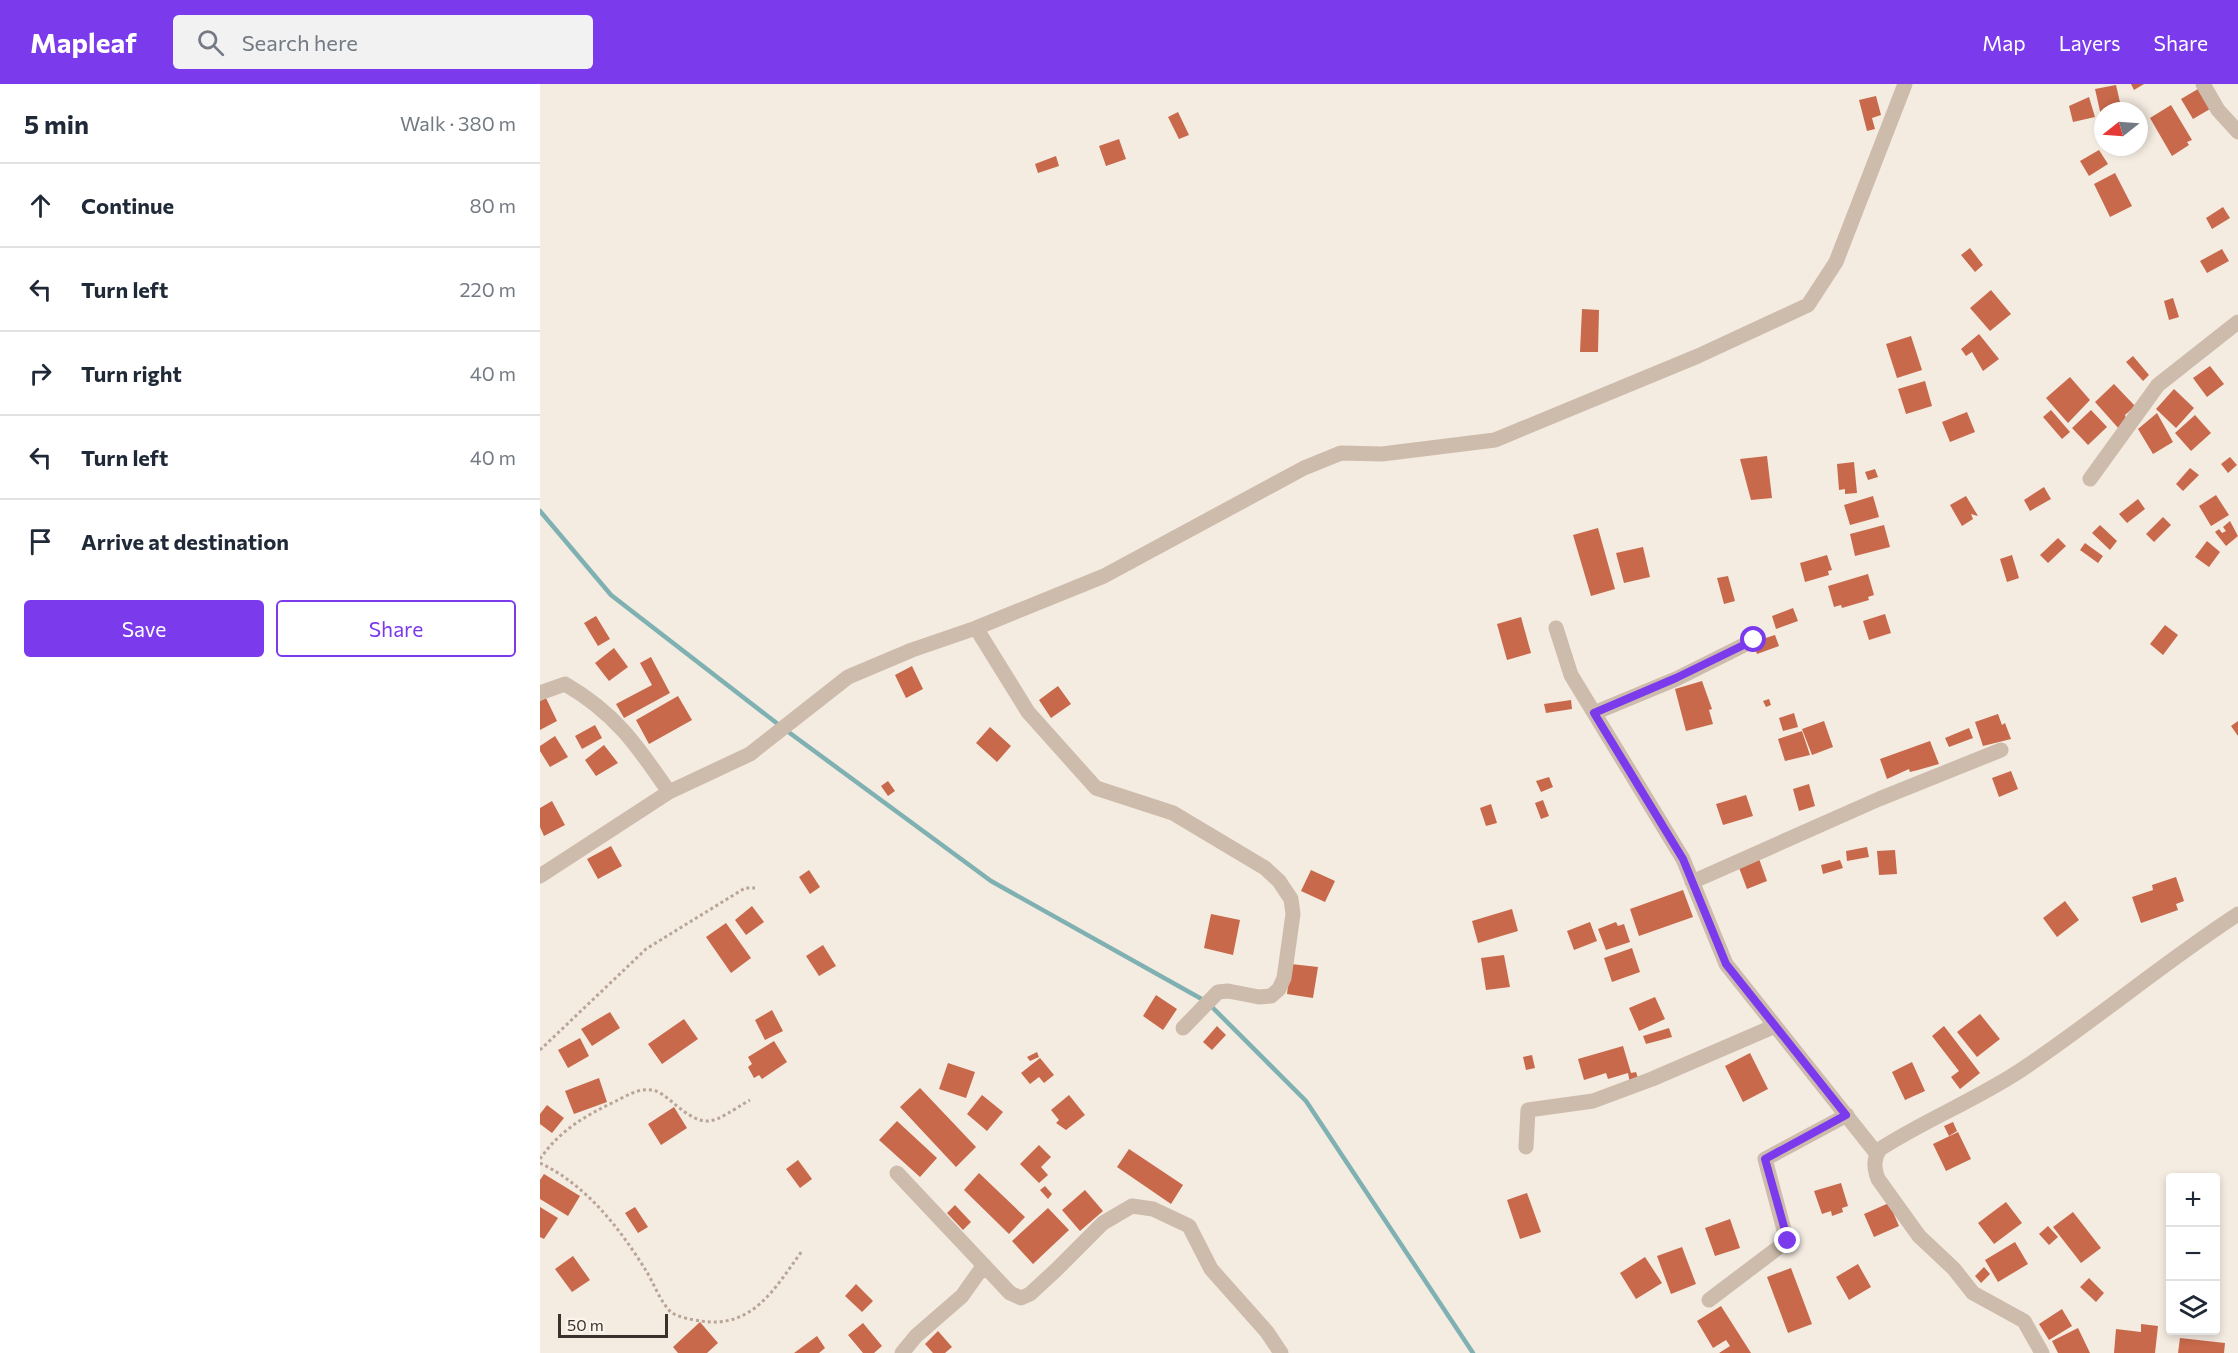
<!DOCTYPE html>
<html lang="en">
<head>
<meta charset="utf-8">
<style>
	:root { --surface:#fff; --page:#f2f2f3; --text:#1f2937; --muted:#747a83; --line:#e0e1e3; --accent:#7c3aed }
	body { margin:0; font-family:Commissioner,sans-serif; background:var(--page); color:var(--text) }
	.controls { position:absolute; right:18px; bottom:18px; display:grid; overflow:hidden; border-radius:6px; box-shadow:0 3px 9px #0003 }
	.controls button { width:54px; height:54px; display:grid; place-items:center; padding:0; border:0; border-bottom:2px solid var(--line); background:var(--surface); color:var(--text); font:30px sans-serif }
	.compass { position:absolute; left:1554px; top:18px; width:54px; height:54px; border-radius:50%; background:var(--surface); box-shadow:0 3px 9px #0003; rotate:253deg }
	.scale { position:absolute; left:18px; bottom:15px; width:110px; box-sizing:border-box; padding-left:6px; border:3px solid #3b302b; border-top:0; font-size:16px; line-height:21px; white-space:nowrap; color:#3b302b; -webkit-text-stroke:4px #fbf5ee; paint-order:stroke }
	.stop { position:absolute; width:18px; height:18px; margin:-14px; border:4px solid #7c3aed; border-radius:50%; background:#fff }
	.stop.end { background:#7c3aed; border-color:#fff; box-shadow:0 2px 6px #0008 }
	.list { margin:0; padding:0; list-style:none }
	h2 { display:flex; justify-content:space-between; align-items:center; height:78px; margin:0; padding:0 24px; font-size:26px }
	h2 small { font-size:20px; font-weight:400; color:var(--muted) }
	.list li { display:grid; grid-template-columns:39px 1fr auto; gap:18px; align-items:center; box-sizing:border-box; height:84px; padding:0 24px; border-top:2px solid var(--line) }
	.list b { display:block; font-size:22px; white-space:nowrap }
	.list em { font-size:20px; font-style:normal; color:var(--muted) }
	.actions { display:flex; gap:12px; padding:18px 24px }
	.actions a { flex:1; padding:14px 0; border:2px solid var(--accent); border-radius:6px; text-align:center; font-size:21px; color:var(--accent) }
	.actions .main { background:var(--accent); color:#fff }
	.icon { flex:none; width:33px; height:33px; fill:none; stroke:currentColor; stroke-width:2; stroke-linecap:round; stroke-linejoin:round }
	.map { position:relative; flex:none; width:1698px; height:1269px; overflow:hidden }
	header { display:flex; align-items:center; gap:36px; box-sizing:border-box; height:84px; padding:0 30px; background:var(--accent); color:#fff }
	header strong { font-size:28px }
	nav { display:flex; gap:33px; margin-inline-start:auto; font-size:21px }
	.search { width:420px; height:54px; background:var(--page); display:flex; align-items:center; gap:15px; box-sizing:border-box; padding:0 21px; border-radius:6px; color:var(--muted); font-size:22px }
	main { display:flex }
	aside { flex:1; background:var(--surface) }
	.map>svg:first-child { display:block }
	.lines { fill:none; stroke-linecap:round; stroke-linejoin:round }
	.stream { stroke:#7fb0b2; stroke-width:4.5 }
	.building { fill:#c8694b }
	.path { stroke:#b9a596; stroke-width:3; stroke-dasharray:3 3; stroke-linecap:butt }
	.minor { stroke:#cdbbac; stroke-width:15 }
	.route { stroke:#7c3aed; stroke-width:8 }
</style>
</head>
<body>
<header>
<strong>Mapleaf</strong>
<div class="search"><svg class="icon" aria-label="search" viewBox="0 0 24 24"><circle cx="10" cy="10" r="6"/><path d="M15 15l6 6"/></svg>Search here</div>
<nav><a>Map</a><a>Layers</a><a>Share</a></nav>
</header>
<main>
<aside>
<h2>5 min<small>Walk · 380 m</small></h2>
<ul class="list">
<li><svg class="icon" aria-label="ahead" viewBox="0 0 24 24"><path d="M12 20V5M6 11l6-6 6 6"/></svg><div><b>Continue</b></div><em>80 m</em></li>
<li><svg class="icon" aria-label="left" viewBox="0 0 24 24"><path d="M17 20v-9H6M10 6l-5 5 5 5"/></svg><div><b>Turn left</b></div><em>220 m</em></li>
<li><svg class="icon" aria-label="right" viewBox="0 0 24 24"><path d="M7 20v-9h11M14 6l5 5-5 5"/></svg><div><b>Turn right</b></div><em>40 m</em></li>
<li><svg class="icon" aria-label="left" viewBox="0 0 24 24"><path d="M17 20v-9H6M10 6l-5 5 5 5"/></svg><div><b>Turn left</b></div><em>40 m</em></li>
<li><svg class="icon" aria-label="arrive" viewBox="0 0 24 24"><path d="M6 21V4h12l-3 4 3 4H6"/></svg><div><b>Arrive at destination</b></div></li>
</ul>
<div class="actions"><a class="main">Save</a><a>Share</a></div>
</aside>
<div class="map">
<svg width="1698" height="1269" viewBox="0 0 1698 1269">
	<rect width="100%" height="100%" fill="#f4ebe1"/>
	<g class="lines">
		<path class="stream" d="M0,427L71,511L243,644L451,797L667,918L766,1017L933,1269"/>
	</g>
	<path class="building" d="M1591,0H1604L1594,6Z
		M1576,1L1582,27H1563L1562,36L1555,5Z
		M1658,5L1670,25L1653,35L1641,15Z
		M1336,12L1341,31L1332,34L1335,45L1327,47L1319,16Z
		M1549,13L1555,33L1533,38L1529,22Z
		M1631,21L1652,56L1647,58L1649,61L1632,72L1610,34Z
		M638,28L649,51L639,55L628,33Z
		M579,55L586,75L566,82L559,62Z
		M1559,66L1568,80L1549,92L1540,77Z
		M516,72L519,82L498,89L495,80Z
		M1575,89L1592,122L1570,133L1554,100Z
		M1683,123L1690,134L1672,145L1666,134Z
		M1430,164L1443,181L1435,188L1421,171Z
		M1682,165L1689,177L1667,189L1660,177Z
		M1451,206L1471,230L1450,247L1430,224Z
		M1633,214L1639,233L1629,236L1624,217Z
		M1042,225L1059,226L1058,268H1040Z
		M1439,250L1459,275L1443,287L1432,268L1426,272L1421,265Z
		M1371,252L1382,286L1357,294L1346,260Z
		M1593,272L1609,291L1603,297L1586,278Z
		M1670,282L1684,300L1667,313L1653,294Z
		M1530,293L1550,316L1528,339L1506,314Z
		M1385,297L1392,322L1366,330L1358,305Z
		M1574,300L1595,322L1585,331L1587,339L1580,346L1555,318Z
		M1634,305L1654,324L1636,344L1616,325Z
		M1511,326L1530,348L1522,355L1503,333Z
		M1551,326L1567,343L1548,361L1532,344Z
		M1427,328L1435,348L1410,358L1402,338Z
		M1617,329L1633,358L1613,370L1598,345Z
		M1655,331L1671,349L1651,367L1635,349Z
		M1227,372L1232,414L1211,416L1200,375Z
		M1690,373L1697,381L1688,389L1681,380Z
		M1314,378L1317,409L1305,410V405L1299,406L1297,380Z
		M1650,384L1659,391L1643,407L1636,400Z
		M1335,385L1338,393L1328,396L1325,388Z
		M1504,403L1511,415L1490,427L1484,416Z
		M1676,411L1689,431L1671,442L1659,422Z
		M1333,412L1339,433L1310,441L1304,421Z
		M1426,412L1438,432L1431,430L1433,435L1422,442L1410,421Z
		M1598,415L1605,425L1587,439L1579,430Z
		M1623,433L1631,441L1614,458L1606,450Z
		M1690,437L1698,452L1686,462L1675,448L1679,445L1682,449L1686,447L1683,443Z
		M1344,441L1350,463L1315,472L1310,450Z
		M1560,441L1577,457L1570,466L1552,449Z
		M1058,444L1075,505L1051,512L1033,451Z
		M1518,454L1526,462L1508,479L1500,471Z
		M1667,457L1680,468L1669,483L1655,473Z
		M1545,459L1563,472L1558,479L1540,466Z
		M1103,463L1110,493L1084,499L1076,469Z
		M1287,471L1292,486L1288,487L1289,491L1265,498L1260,479Z
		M1472,471L1479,494L1467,498L1460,475Z
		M1328,490L1334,511L1328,513L1329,516L1302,524L1301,521L1294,523L1288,502Z
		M1188,492L1195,517L1184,520L1177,494Z
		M1253,524L1258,537L1236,545L1232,532Z
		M1345,530L1351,549L1329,556L1323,537Z
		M56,532L70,555L58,562L44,539Z
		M981,533L991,569L967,576L957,540Z
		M1625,541L1638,551L1623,571L1610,560Z
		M1235,551L1239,562L1217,570L1213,558Z
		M74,564L88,583L69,597L55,579Z
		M111,573L130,609L84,634L76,620L112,601L100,579Z
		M372,582L383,605L366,614L355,591Z
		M1162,597L1172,625L1169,626L1173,640L1146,647L1135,605Z
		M518,602L531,620L511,634L499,616Z
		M138,612L152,636L109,660L96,636Z
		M6,614L17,637L0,646V617Z
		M1229,615L1231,621L1226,623L1223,617Z
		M1031,616L1032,625L1006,629L1004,620Z
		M1254,629L1258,643L1243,647L1239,634Z
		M1458,630L1462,641L1465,639L1471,655L1443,662L1435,638Z
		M1284,637L1293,663L1272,671L1262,645Z
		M1698,637V652L1691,642Z
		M55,641L62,654L42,665L35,652Z
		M450,643L471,662L457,678L436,659Z
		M1429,644L1433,654L1409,663L1405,654Z
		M1262,647L1270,671L1245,677L1238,655Z
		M15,652L28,673L10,683L0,667V662Z
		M1390,657L1399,680L1378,686L1370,688L1369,685L1347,695L1340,675Z
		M64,661L78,679L56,692L45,676Z
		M1471,687L1478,705L1459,713L1452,694Z
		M1009,693L1013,703L1001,708L996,697Z
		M348,697L355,707L348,712L341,702Z
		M1269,700L1275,722L1259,727L1253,705Z
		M1206,711L1213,732L1183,741L1176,720Z
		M1003,716L1009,732L1001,735L995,719Z
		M12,717L25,741L4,752L0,743V724Z
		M951,720L957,739L946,742L940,724Z
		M71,762L82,782L58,795L47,775Z
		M1327,763L1329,773L1307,777L1306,767Z
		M1355,766L1357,790L1339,791L1337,767Z
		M1218,772L1227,797L1207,805L1198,781Z
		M1300,776L1303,784L1283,790L1281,781Z
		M269,786L280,803L270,810L259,793Z
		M771,786L795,797L785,818L761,807Z
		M1636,793L1644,817L1636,820L1638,826L1601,839L1592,813L1613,806L1612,801Z
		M1143,806L1153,833L1099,852L1090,825Z
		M1525,817L1539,836L1517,853L1503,834Z
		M212,822L224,838L206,851L195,836Z
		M972,825L978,847L938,859L932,837Z
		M671,830L700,836L693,871L664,864Z
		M1050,838L1057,857L1034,866L1027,847Z
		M1076,838L1078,842L1084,840L1090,858L1066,866L1058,845Z
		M186,839L211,874L191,889L166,853Z
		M283,861L296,882L279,892L266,872Z
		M1092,864L1100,888L1072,898L1064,874Z
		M964,871L970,903L946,906L941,874Z
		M751,880L778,883L773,914L747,910Z
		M616,911L637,925L623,946L603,932Z
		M1115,913L1125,935L1099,947L1089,924Z
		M232,926L243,947L225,956L215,936Z
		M70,928L80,944L52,962L41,945Z
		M1440,930L1460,955L1437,973L1417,948Z
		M144,935L158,955L122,980L108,960Z
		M677,942L686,951L672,966L663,958Z
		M1404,942L1440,989L1420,1005L1411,993L1419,987L1392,952Z
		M1129,944L1132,953L1106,960L1103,952Z
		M40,954L49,972L28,984L18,966Z
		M234,957L247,978L222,995L219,991L214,994L208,983L212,980L208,973Z
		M1083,962L1091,989L1096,988L1099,997L1090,999L1088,989L1068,995L1066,989L1044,996L1038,975Z
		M497,968L499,973L490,977L487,973Z
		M1210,969L1228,1005L1203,1018L1185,982Z
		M992,971L995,984L986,986L983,973Z
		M500,974L514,991L504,999L499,993L490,1000L481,989Z
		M1372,978L1385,1007L1365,1016L1352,988Z
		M408,979L435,988L426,1014L399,1005Z
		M59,994L67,1018L34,1030L25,1007Z
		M380,1004L436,1063L416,1083L360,1023Z
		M442,1011L463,1028L447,1047L427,1030Z
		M529,1011L545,1031L526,1046L516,1039L519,1036L511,1026Z
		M7,1021L24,1034L12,1049L0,1040V1030Z
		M134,1023L147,1044L121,1061L108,1040Z
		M357,1037L397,1074L380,1093L339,1056Z
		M1413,1038L1417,1047L1409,1052L1404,1042Z
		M1418,1048L1431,1075L1406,1087L1393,1060Z
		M499,1061L511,1073L501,1083L508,1091L499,1099L480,1080Z
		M589,1065L643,1101L631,1120L577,1083Z
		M258,1076L272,1095L260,1104L246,1085Z
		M439,1089L485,1133L469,1150L424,1106Z
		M4,1090L40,1112L28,1132L0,1115V1096Z
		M1301,1099L1308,1122L1302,1124L1303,1128L1292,1132L1291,1127L1282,1130L1274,1107Z
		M505,1102L512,1110L508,1115L500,1106Z
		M545,1106L563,1127L540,1147L522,1126Z
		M987,1109L1001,1148L980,1155L967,1116Z
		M1466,1118L1482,1139L1454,1160L1438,1139Z
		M1349,1119L1359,1142L1334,1153L1324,1130Z
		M415,1121L431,1138L423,1146L407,1129Z
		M0,1123L18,1134L4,1155L0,1153Z
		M95,1123L108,1143L98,1149L85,1129Z
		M508,1124L529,1146L493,1180L472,1157Z
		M1533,1128L1561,1164L1541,1179L1513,1143Z
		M1190,1135L1200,1164L1175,1172L1165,1144Z
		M1508,1142L1518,1153L1509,1161L1499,1150Z
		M1475,1158L1488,1180L1458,1198L1445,1176Z
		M1142,1163L1156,1200L1131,1210L1117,1172Z
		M33,1172L50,1196L32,1208L15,1185Z
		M1105,1173L1122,1199L1096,1215L1080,1189Z
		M1318,1180L1331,1203L1309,1216L1296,1193Z
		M1444,1183L1450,1190L1441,1199L1435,1192Z
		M1251,1184L1272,1240L1248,1249L1227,1193Z
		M1549,1194L1564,1209L1556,1218L1540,1203Z
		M316,1200L333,1217L322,1228L305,1212Z
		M1181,1222L1211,1269H1179L1190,1262L1186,1256L1173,1264L1157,1237Z
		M1522,1225L1532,1242L1509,1256L1499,1240Z
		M160,1238L178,1259L167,1269H138L133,1263Z
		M323,1239L342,1262L334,1269H323L308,1251Z
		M1601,1240L1618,1242L1615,1269H1574L1576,1245L1601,1248Z
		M1538,1244L1550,1269H1518L1512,1257Z
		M398,1247L412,1263L405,1269H393L385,1260Z
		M277,1252L285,1264L279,1269H254Z
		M1640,1254L1685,1259L1684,1269H1638Z"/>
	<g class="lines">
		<path class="path" d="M0,966L106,865L205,804H215
			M0,1075C20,1046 45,1032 76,1017C86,1012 99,1004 111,1006C118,1006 126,1013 131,1017C168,1049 172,1038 210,1016
			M0,1079C46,1101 78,1142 105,1185C113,1197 120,1218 131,1228C137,1233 153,1236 161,1237C213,1245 235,1204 262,1167"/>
		<path class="minor" d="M1663,0L1678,26L1698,48
			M1550,395L1618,301L1698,238
			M436,544L488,628L556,704L633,729L725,784L739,797L751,815L753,830L744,894L739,905L731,912L719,913L688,907L678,908L643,944
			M1016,544L1031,591L1143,775L1186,880L1337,1070
			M0,609L25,600C75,629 97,661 129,708
			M1054,629L1136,595L1214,556
			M0,792L129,708L210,670L308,593L372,566L436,544L564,492L764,384L801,369L842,370L955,356L1158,272L1268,221L1296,178L1365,0
			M1152,798L1339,715L1461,666
			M986,1063L988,1026L1053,1017L1112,995L1235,942
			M357,1089L470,1209L481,1214L490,1210L516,1186L563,1139L592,1122L613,1125L649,1142L671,1185L727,1248L741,1269
			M1169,1216L1247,1157L1225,1075L1307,1031
			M362,1269L376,1252L422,1212L444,1181
			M1502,1269L1484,1237L1433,1209L1414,1185L1379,1152L1338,1095C1334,1084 1333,1075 1340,1065C1388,1034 1441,1014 1487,982C1559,933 1626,877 1698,830"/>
	</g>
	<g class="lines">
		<path class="route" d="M1214,556L1136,594L1054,629L1143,775L1186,880L1306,1031L1225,1075L1248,1157"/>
	</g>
</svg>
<div class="controls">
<button>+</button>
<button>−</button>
<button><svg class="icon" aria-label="layers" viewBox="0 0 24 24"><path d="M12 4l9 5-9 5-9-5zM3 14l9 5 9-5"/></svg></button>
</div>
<svg class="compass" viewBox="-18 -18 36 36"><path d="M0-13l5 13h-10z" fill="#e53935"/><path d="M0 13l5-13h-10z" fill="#747a83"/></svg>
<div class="scale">50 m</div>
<div class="stop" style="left:1214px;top:556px"></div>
<div class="stop end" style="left:1248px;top:1157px"></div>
</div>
</main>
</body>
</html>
